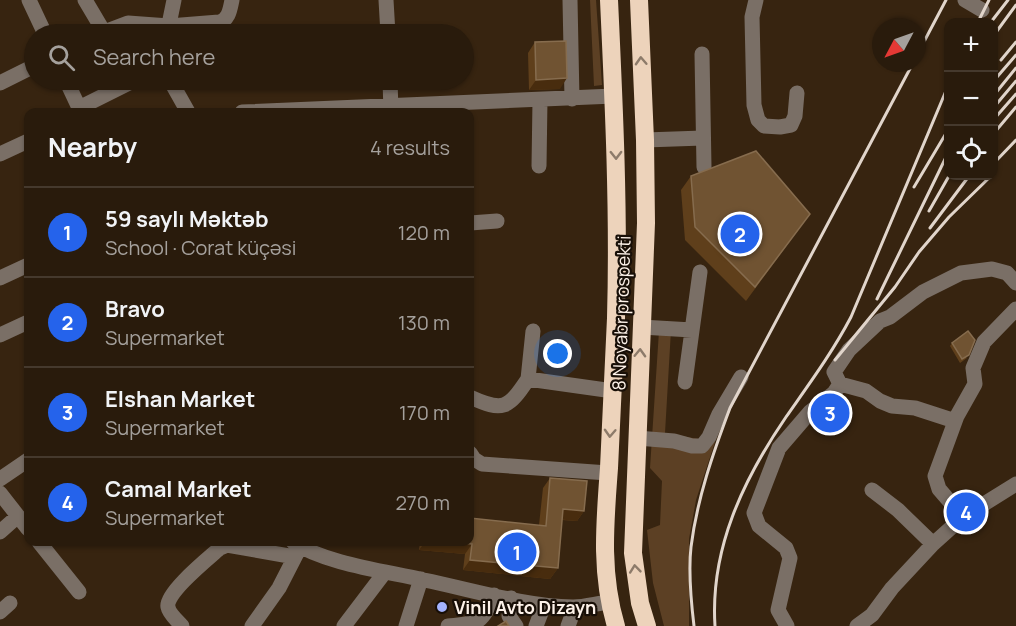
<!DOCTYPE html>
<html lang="en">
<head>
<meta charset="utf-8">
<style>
	:root { --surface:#291b0c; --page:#35281a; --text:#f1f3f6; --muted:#a5a19d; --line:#45392d; --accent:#2563eb }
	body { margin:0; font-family:Manrope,sans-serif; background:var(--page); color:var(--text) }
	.controls { position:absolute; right:18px; top:18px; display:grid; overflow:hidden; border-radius:12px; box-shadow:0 2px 4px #0004 }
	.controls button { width:54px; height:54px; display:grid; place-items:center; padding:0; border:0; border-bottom:2px solid var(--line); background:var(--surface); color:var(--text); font:30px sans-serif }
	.compass { position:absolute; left:872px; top:18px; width:54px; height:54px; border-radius:50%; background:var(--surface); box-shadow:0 2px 4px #0004; rotate:229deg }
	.you { position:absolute; left:558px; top:354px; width:21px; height:21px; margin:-15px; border:4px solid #fff; border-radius:50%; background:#1a73e8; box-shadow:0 0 0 9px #1a73e833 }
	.badge { display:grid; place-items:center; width:39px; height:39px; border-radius:50%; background:var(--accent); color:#fff; font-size:20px; font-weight:700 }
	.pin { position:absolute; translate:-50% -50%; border:3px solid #fff; box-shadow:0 2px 6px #0006 }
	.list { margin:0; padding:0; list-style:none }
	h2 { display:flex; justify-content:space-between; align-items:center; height:78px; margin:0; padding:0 24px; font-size:26px }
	h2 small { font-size:20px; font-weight:400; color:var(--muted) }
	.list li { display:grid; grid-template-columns:39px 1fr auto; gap:18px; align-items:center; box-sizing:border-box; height:90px; padding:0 24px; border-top:2px solid var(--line) }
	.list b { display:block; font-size:22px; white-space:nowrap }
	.list p { margin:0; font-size:20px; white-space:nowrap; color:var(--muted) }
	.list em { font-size:20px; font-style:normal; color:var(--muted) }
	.icon { flex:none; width:33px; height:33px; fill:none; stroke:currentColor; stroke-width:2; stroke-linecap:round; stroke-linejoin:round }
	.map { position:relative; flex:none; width:1016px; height:626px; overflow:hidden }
	.search { position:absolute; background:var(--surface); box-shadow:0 2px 4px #0004; left:24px; top:24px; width:450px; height:66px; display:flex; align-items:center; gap:15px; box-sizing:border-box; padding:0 21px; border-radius:33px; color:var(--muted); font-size:22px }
	.panel { position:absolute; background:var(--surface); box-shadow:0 2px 4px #0004; left:24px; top:108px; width:450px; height:438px; border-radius:12px }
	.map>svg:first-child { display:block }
	.green { fill:#5c4024 }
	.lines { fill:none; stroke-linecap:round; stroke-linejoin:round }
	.minor { stroke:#7a6f66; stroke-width:15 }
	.highway { stroke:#edd3bb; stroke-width:18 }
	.rail { stroke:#e1d5cb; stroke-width:3 }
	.wall { fill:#5f3f1b }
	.shaded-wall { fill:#482c0e }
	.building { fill:#705332; stroke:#866c4e; stroke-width:1.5 }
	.oneway { stroke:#8d7b6a }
	.poi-dot { fill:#a3b2fd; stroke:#180f07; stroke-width:2 }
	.labels { text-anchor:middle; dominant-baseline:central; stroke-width:4.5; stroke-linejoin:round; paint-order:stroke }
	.street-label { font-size:18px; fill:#fdf2e9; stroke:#180f07 }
	.poi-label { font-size:18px; font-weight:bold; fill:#fdf2e9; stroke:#180f07; text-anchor:start }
</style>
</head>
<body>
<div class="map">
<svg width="1016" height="626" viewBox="0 0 1016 626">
	<rect width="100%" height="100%" fill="#372410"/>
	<path class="green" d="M590,0H596L602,85L594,86Z
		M671,330L665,433L715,442L696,500L689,539V626H664L653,583L647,530L660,525L662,481L650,468L659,331Z"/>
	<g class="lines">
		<path class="minor" d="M29,0L45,34
			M85,0L104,32
			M386,0L388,34
			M570,0L572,99
			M756,0L752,17L754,105L758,120L764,126L780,127L791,125L795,116L797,93
			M965,0L982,10
			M99,34L128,23L169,26L219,22C229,20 230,9 232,0
			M167,34L174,0
			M702,54L704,167
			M66,80L81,112
			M170,80L188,112
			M390,80L391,112
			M0,83L34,66
			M79,108L135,80
			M242,112L614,96
			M645,140L703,138
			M0,154L28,141
			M539,166L540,100
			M470,223L497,221
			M0,278L28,265
			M641,327L692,330
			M0,335L28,322
			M528,379L533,331
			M685,382L700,272
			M840,384L866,391L880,401L892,406L915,408L955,421
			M470,397C503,412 508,409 528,379L613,391
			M637,438L674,441L692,446H702L709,437L719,414L741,377
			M470,453L474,459L482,464L608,473
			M0,479L28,460
			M872,490L898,510L933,544
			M0,493L28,529
			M963,517L939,489L935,476L957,416L975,384L973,368L984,342L1016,309
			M0,532L18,516
			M39,542L79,592
			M293,542C326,564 385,571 424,580C473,590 524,606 573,607C585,607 598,603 610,602
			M511,598L509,616L516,626
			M0,612L10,603
			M182,626C178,621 169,614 168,607C164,594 210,557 220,548L227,545L295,557
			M252,626L279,588L299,549
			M344,626L385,572
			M406,626L421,579
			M448,626C479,623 481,625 494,595
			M536,626L544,605
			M568,626L575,607
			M787,626L778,610L790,558L786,548L759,526L754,513L779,448L810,412L834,393L840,384L834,372L849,350L880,321L890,317L923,292L961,273L992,269L1007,273L1016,283
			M857,626L872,615L892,588L933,544L963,517L1016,484"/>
		<path class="highway" d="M609,0C614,106 619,212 616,318C614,368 611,418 609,468C605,522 600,573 616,626
			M639,0L645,140L646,223L633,553L640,603L647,626"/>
		<path class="rail" d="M978,22L989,0
			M991,22L1008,0
			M994,35L1016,5
			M917,55L946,0
			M1001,60L1016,42
			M997,77L1016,55
			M994,95L1016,68
			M994,107L1016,81
			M994,119L1016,94
			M994,133L1016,107
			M994,163L1016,140
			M914,187L948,130
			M929,211L949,176
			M930,228L969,176
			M877,299L948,153
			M835,360L895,287L919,252L949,217L991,176
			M694,626C691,601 688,573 691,547C697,499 713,453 730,408L913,63
			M715,626C710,549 743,480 786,417C809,384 832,353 851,317L948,86"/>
	</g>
	<path class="wall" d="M535,42L560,89L529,90L528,53Z
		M691,176L810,214L746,301L685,240L681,190Z
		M952,343L967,358L960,363L950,346Z
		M550,478L584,511L577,521L562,520L558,568L550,579L463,570L465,554L419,550L420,542H470L539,525L543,488Z"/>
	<path class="shaded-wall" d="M567,78L560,89L529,90L536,80Z
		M563,509L584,511L577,521L556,519Z
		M425,542H450L472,544L465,554L419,550Z
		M470,560L558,568L550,579L463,570Z"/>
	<path class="building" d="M566,41L567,78L536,80L535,42Z
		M756,151L810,214L755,287L695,227L691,176Z
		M968,331L975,340L969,355L962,359L952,343Z
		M550,478L587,481L584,511L563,509L558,568L470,560L472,544L450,542H470V518L546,526Z
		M506,621L509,626H498Z"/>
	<defs><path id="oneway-chevron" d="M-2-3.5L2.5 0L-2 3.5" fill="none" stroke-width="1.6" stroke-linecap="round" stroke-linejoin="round" transform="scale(1.5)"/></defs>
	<g class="oneway">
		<use href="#oneway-chevron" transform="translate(641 61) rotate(-93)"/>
		<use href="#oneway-chevron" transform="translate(616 155) rotate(89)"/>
		<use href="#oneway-chevron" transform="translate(640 353) rotate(-88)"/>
		<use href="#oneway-chevron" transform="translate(610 433) rotate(93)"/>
		<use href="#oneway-chevron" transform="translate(635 569) rotate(-96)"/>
	</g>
	<circle class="poi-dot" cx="442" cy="607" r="6"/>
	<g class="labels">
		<g class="street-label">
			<text transform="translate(621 313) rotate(-88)">8 Noyabr prospekti</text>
		</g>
		<g class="poi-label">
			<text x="454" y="607">Vinil Avto Dizayn</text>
		</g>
	</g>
</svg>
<div class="controls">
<button>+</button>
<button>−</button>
<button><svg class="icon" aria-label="locate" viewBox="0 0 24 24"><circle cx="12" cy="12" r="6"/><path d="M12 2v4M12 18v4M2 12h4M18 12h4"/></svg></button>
</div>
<svg class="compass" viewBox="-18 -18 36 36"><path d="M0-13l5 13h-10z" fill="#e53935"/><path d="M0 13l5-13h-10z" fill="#a5a19d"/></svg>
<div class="you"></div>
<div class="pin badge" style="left:517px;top:552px">1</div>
<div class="pin badge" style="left:740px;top:234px">2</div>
<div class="pin badge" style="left:830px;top:413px">3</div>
<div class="pin badge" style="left:966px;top:512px">4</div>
<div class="search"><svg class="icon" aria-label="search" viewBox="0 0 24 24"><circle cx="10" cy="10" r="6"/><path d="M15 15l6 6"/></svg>Search here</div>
<section class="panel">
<h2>Nearby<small>4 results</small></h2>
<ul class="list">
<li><span class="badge">1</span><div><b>59 saylı Məktəb</b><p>School · Corat küçəsi</p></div><em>120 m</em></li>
<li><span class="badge">2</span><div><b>Bravo</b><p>Supermarket</p></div><em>130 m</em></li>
<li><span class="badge">3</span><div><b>Elshan Market</b><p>Supermarket</p></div><em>170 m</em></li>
<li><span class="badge">4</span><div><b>Camal Market</b><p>Supermarket</p></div><em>270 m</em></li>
</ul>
</section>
</div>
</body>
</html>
